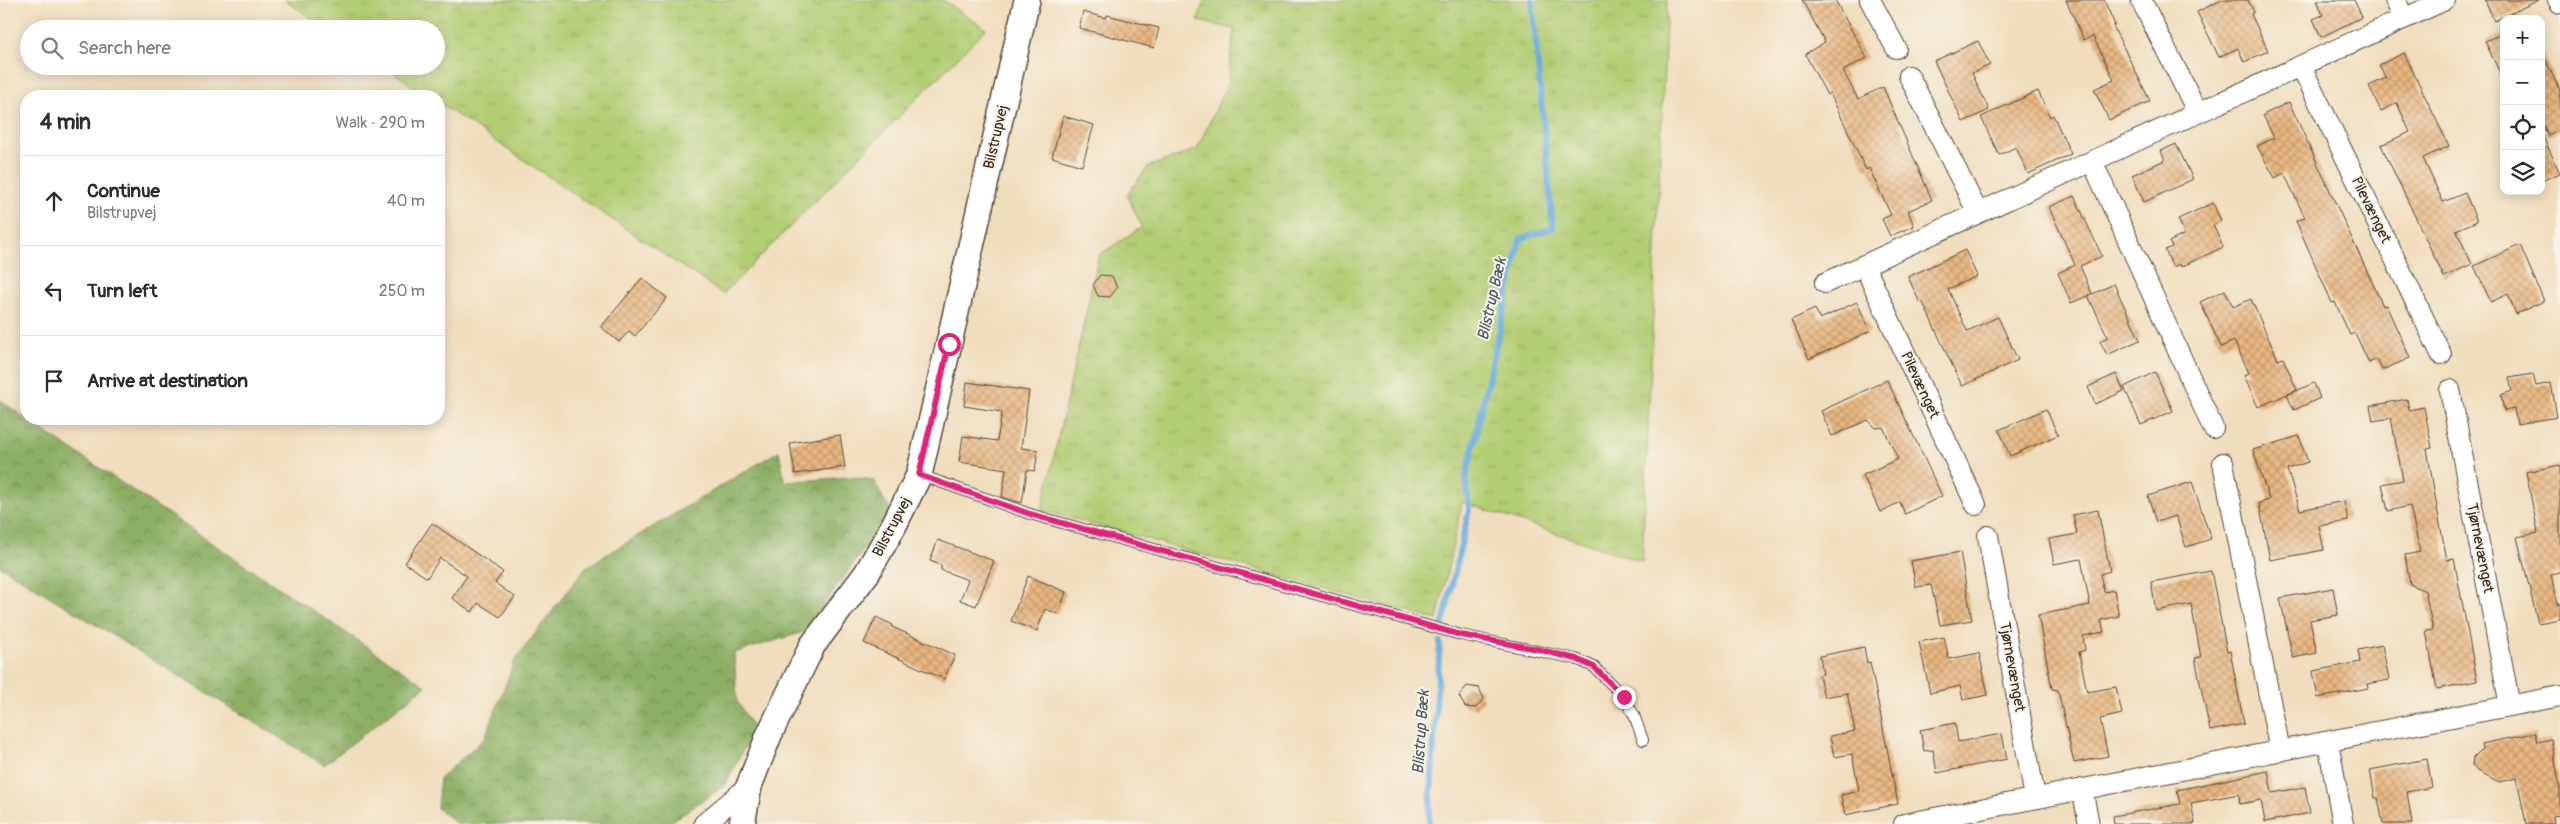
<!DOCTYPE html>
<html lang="en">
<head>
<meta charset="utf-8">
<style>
	:root { --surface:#fff; --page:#f2f2f3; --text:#2b2b33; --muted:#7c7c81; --line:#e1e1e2 }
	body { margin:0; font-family:Pangolin,sans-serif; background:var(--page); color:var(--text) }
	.controls { position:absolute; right:15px; top:15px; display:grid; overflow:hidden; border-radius:10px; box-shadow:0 2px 12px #0003 }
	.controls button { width:45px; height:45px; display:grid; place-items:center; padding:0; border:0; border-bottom:1px solid var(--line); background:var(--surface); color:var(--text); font:25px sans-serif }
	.stop { position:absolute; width:15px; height:15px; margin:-11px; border:4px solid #db2777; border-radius:50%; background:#fff }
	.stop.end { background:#db2777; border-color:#fff; box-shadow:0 1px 5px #0008 }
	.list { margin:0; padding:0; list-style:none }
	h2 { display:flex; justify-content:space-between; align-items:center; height:65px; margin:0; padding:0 20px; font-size:21px }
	h2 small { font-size:16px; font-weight:400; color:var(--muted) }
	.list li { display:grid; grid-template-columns:32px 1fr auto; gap:15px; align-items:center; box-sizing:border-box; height:90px; padding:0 20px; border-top:1px solid var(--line) }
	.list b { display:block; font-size:19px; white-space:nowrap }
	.list p { margin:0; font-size:16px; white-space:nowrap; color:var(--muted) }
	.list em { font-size:16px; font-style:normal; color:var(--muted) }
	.icon { flex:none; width:28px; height:28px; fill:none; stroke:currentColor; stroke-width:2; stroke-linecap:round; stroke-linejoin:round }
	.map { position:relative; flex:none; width:2560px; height:824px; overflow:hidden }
	.search { position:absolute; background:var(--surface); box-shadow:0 2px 12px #0003; left:20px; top:20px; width:425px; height:55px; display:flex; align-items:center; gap:12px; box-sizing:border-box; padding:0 18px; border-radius:28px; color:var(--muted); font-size:19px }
	.panel { position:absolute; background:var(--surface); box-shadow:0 2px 12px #0003; left:20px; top:90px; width:425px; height:335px; border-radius:20px }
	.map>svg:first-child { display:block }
	.grass { fill:url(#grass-tufts); stroke:#767c48 }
	.forest { fill:url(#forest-crowns); stroke:#646d42 }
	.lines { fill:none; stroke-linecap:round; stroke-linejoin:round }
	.stream { stroke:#69abdd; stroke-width:6 }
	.building { fill:url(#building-cross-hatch) }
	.service-casing { stroke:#564536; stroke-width:12 }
	.minor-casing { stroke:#564536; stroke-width:22 }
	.tertiary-casing { stroke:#564536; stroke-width:28 }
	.service { stroke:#fff; stroke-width:10 }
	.minor { stroke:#fff; stroke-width:20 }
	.tertiary { stroke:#fff; stroke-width:25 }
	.route { stroke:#db2777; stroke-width:6 }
	.labels { text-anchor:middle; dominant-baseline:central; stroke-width:4; stroke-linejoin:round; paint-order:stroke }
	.street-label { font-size:15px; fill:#3b2a1e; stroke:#f7f3e8 }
	.water-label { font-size:16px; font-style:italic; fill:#4b5761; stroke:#f7f3e8 }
</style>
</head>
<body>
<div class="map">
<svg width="2560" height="824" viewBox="0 0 2560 824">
	<defs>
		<pattern id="grass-tufts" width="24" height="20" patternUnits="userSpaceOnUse" patternTransform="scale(1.25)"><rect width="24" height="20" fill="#b2cd73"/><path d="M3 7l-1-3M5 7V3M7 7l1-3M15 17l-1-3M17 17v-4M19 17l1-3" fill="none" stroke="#9ab063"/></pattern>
		<pattern id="forest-crowns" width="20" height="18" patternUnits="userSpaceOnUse" patternTransform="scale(1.25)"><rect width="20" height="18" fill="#8db065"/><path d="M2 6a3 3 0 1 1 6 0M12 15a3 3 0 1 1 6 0" fill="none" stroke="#748f53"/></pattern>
		<pattern id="building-cross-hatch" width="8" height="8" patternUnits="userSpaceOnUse" patternTransform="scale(1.25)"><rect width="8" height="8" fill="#e9b781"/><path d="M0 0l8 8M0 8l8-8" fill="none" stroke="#be9569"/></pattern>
	</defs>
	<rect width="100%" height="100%" fill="#f7f3e8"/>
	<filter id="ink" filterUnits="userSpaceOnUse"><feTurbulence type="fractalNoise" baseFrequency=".02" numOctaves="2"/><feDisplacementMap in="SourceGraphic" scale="10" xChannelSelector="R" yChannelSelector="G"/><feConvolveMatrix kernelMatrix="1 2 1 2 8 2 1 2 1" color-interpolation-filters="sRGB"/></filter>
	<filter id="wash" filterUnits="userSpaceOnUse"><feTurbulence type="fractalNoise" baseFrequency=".0096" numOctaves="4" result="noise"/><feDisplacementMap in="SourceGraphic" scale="20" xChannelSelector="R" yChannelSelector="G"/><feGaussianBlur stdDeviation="1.12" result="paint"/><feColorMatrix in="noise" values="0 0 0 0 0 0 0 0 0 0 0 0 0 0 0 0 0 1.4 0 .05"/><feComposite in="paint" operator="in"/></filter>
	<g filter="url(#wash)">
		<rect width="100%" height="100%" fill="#f0ddbd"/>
		<path class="grass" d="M285,0H943L986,29L723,294L439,103V96H428L384,66H436V29H328Z
			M1204,0H1667L1642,562L1462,502L1437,620L1042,510L1099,255L1142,227L1127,195L1148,167L1197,149L1228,83L1234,29L1198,21Z"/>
		<path class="forest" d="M0,400L26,419L426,686L324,765L0,566Z
			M779,451L785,482L849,477L873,480L891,512L804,632L734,653L737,701L754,729L725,785L668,824H457L437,808L440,778L485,738L515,660L586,567Z"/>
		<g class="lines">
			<path class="stream" d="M1443,624L1469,510L1466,478L1520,239L1553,228L1532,0
				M1429,824L1440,642"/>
		</g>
		<g id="blocks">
			<path class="building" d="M1802,0H1835L1867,58L1843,71L1858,99L1883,87L1932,200L1908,211L1914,226L1890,236L1882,219L1891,215L1869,168L1866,170L1830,93L1827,95L1805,54L1825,42Z
				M2066,0H2104L2115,25L2113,26L2150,101L2109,120L2094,89L2114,80L2093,36L2084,40Z
				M2222,0H2248L2254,12L2251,14L2268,51L2244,62L2238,48L2219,57L2197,12Z
				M2317,0H2354L2362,17L2321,37L2313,19L2323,15Z
				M2485,0H2539L2494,21Z
				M1083,12L1106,18L1107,15L1159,28L1154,48L1079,28Z
				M2504,33V82L2485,41Z
				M1978,41L1990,65L1972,73L1989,110L1963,122L1934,61Z
				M2541,50L2560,91V130L2548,136L2541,120Z
				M2404,53L2449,146L2423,158L2443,202L2465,193L2477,221L2456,230L2472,264L2444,277L2381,145L2410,132L2397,103L2381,111L2369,86L2386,78L2379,65Z
				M2038,91L2050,117L2053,115L2071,154L2028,174L2016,147L1999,155L1981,117Z
				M2289,102L2383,306L2386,305L2410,358L2382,370L2377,359L2369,363L2355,333L2350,335L2335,302L2332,303L2296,221L2305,218L2284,173L2275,178L2257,146L2274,138L2263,115Z
				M1063,116L1094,125L1082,166L1052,157Z
				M2541,132L2560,173L2541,181Z
				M2176,144L2193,179L2144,202L2132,175L2165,160L2161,151Z
				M2074,196L2102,256L2080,266L2092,294L2071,303L2058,273L2075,265L2049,207Z
				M2213,203L2221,221L2213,225L2223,247L2181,267L2180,264L2173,267L2165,250L2172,247L2169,242L2185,234L2178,219Z
				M2520,245L2544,301L2516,314L2508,294L2491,302L2474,266Z
				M1965,250L1977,276L1948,289L1967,331L1998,317L2018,360L1962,386L1922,301L1920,303L1908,277Z
				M1100,275L1112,276L1117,288L1110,297L1098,296L1093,285Z
				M642,278L667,298L635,336L629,331L619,342L601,327Z
				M2114,284L2140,340L2107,355L2100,341L2108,337L2088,296Z
				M2225,290L2233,307L2251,299L2278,360L2283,358L2297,390L2258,407L2244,375L2249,373L2234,341L2221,347L2200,302Z
				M1857,302L1870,331L1809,359L1791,320L1815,309L1820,319Z
				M2155,372L2173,411L2141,425L2124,387Z
				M2116,374L2124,391L2095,404L2088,387Z
				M2533,374L2536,386L2551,383L2557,417L2517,424L2514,409L2504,411L2501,395L2512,391L2509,378Z
				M1887,380L1942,496L1905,514L1900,502L1880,512L1863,475L1898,459L1883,427L1876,428L1868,420L1832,436L1821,411Z
				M967,382L1029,391L1021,448L1038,450L1035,471L1027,470L1022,503L1002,497L1006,469L959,462L963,436L997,441L1002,412L964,406Z
				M2314,383L2320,398L2294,410L2287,395Z
				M2407,399L2409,410L2424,407L2432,448L2427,449L2439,519L2447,560L2454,559L2477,681L2437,689L2426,631L2433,630L2425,591L2410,584L2405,555L2420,552L2410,506L2388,511L2382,484L2403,480L2391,418L2373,421L2370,406Z
				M2046,409L2058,435L2010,456L1999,430Z
				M840,435L845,467L795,474L790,443Z
				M2299,436L2308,462L2287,469L2300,510L2344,501L2348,521L2319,526L2324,550L2270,560L2259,503L2269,500L2253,450Z
				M2560,465V572L2551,574L2557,604L2560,603V619L2538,623L2517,537L2538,533L2526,472Z
				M2192,482L2211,539L2186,547L2176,516L2156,522L2148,496Z
				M2098,510L2110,571L2100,574L2104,592L2114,590L2119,616L2101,620L2104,632L2083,636L2085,650L2079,652L2087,692L2116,687L2122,714L2100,719L2108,756L2074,763L2058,690L2052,689L2038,615L2090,605L2081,559L2054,564L2049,539L2077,534L2073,515Z
				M432,523L503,572L495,583L515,597L500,617L478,603L472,612L452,598L467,576L440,558L427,578L405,563Z
				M938,540L994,561L976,606L960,600L968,580L941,570V565L930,561Z
				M1960,552L1972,620L1940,625L1931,585L1916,587L1911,561Z
				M2211,571L2227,652L2230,651L2244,724L2210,731L2195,658L2201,657L2191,604L2156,611L2151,582Z
				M1028,576L1066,592L1058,614L1045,609L1037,631L1011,621Z
				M2333,588L2338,615L2310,620L2317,653L2293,658L2280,598Z
				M876,617L893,625L892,627L955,655L944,679L864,643Z
				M1944,637L1949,659L1979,653L1988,695L1963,700L1960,686L1930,693L1919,642Z
				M2382,645L2389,680L2367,684L2368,688L2318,698L2313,671L2360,662L2358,650Z
				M1864,647L1867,663L1870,662L1898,804L1845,815L1841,795L1859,791L1852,754L1834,757L1830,736L1855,731L1847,693L1824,697L1819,675L1823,674L1820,656Z
				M1467,686L1479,688L1484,699L1476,708L1465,707L1459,696Z
				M1955,723L1958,742L2002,734L2007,759L1937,773L1933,750L1924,751L1920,730Z
				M2535,733L2537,742L2551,739L2560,788V815L2553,816L2554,824H2526L2517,778L2499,782L2476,770L2472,765L2473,758L2482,749L2481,744Z
				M2427,759L2432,787L2407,792L2412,824H2383L2378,798H2375L2370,770Z
				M2268,771L2272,793L2305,787L2310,813L2265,822L2261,800L2240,804L2239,794L2191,803L2195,824H2114L2113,816L2180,804L2177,790Z"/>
		</g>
	</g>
	<g filter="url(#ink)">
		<use href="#blocks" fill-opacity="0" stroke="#564536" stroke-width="1"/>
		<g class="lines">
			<defs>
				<path id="service" d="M920,475L1030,514L1461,635L1576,659L1594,667L1624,697L1634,715L1643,740"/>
				<path id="minor" d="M1870,0L1896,48
					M2141,0L2198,113
					M2395,0L2404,18
					M2558,0L2560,3
					M2301,66L2441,354
					M1909,76L1978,213
					M2092,161L2213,428
					M1864,265L1976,505
					M1825,283L2445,0
					M2450,390L2510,706
					M2223,463L2280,751
					M1988,536L2035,798
					M2328,742L2343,824
					M2082,789L2089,824
					M704,824L749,786
					M1904,824L2560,696"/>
				<path id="tertiary" d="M742,824L749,786L769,735L812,646L867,573L893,527L919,475L1027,0"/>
			</defs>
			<use href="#service" class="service-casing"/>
			<use href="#minor" class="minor-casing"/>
			<use href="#tertiary" class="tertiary-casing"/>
			<use href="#service" class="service"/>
			<use href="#minor" class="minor"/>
			<use href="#tertiary" class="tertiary"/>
		</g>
	</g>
	<g class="lines" filter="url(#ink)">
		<path class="route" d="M949,344L919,475L1030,514L1461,635L1537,649L1576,659L1594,667L1624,697"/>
	</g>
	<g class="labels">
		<g class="street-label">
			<text transform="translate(996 137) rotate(-77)">Bilstrupvej</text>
			<text transform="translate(2371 210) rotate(64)">Pilevænget</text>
			<text transform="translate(1920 385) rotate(65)">Pilevænget</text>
			<text transform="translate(892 527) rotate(-62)">Bilstrupvej</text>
			<text transform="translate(2480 548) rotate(79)">Tjørnevænget</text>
			<text transform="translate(2012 667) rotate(80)">Tjørnevænget</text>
		</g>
		<g class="water-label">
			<text transform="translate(1492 299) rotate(-77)">Blistrup Bæk</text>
			<text transform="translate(1421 732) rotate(-86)">Blistrup Bæk</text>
		</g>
	</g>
</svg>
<div class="controls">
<button>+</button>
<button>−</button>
<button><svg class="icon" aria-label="locate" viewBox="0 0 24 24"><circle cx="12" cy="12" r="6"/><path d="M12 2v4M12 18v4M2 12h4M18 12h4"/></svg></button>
<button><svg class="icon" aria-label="layers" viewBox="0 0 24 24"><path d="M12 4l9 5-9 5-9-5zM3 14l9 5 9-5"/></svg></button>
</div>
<div class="stop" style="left:949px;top:344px"></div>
<div class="stop end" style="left:1624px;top:697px"></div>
<div class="search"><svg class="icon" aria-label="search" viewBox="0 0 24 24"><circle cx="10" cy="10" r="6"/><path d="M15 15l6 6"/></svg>Search here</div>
<section class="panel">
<h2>4 min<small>Walk · 290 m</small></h2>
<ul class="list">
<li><svg class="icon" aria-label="ahead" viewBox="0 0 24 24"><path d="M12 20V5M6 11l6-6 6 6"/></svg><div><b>Continue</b><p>Bilstrupvej</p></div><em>40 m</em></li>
<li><svg class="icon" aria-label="left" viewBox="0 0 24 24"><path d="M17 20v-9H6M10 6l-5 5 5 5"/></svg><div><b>Turn left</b></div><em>250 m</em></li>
<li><svg class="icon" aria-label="arrive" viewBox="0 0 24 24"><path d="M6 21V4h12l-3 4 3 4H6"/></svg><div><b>Arrive at destination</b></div></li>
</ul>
</section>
</div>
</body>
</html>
